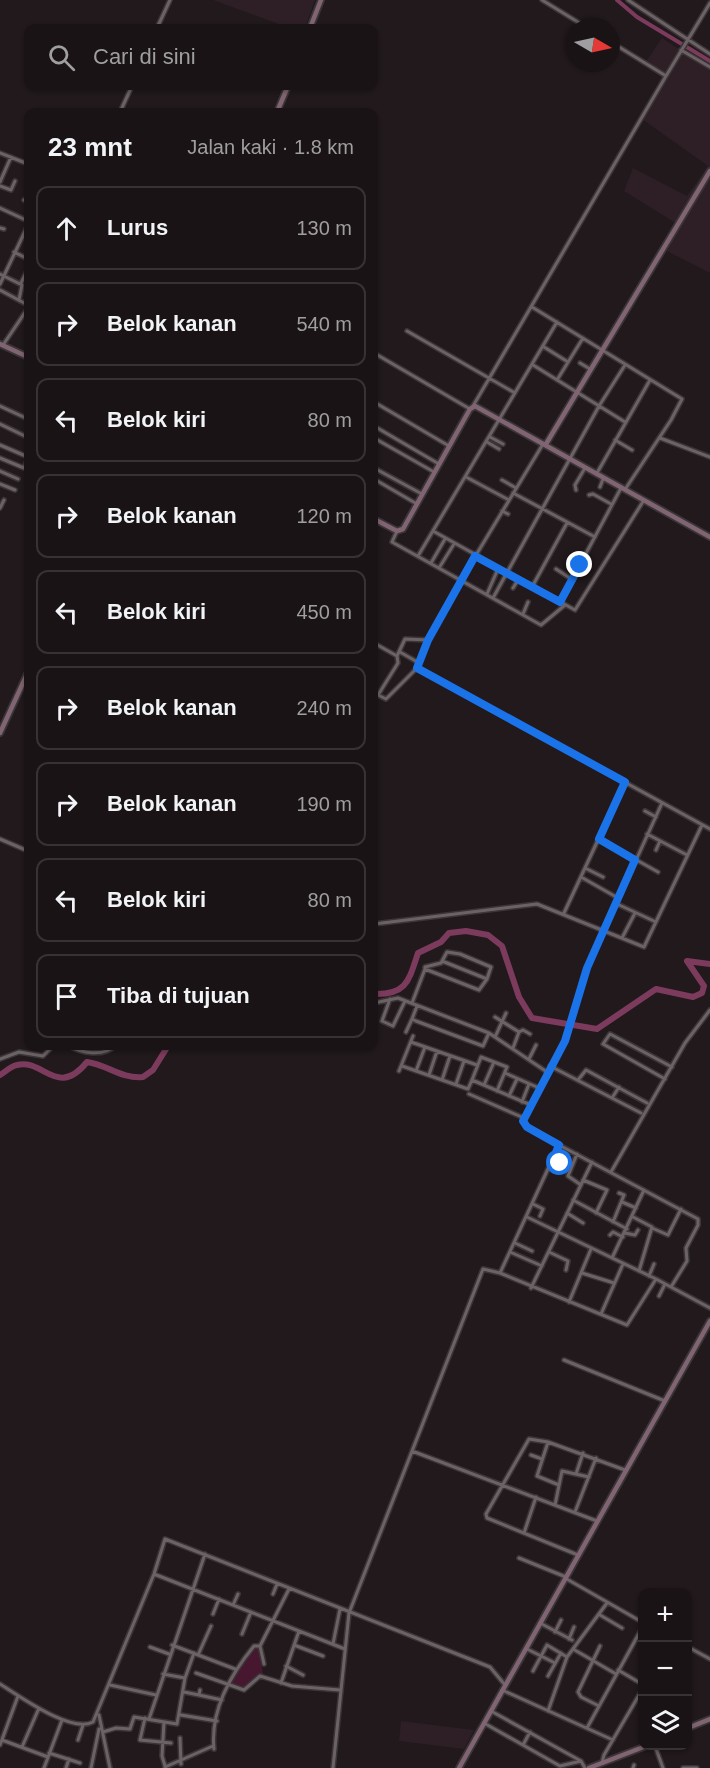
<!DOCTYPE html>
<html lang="id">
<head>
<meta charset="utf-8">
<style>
	:root { --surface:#191315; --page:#221c1e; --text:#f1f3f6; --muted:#9f9ea0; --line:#373234 }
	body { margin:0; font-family:Helvetica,sans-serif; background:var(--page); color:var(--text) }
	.controls { position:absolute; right:18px; bottom:18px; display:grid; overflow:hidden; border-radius:12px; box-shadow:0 2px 4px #0004 }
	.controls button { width:54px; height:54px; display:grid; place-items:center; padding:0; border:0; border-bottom:2px solid var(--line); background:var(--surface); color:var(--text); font:30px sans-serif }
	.compass { position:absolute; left:566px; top:18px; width:54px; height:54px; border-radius:50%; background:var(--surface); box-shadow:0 2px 4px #0004; rotate:99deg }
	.stop { position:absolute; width:18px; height:18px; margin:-14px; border:4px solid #1a73e8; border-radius:50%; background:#fff }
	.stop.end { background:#1a73e8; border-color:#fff; box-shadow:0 2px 6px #0008 }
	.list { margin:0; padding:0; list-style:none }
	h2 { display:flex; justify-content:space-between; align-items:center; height:78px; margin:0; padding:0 24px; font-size:26px }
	h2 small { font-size:20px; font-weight:400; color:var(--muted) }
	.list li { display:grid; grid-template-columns:39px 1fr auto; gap:18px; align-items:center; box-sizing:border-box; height:84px; margin:0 12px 12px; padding:0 12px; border:2px solid var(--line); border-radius:12px }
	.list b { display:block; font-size:22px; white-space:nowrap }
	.list em { font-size:20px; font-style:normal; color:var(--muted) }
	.icon { flex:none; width:33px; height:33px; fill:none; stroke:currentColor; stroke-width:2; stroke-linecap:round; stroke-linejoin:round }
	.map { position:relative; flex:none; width:710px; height:1768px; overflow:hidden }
	.search { position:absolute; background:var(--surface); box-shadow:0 2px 4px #0004; left:24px; top:24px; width:354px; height:66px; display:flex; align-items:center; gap:15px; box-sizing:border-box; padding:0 21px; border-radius:12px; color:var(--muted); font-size:22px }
	.panel { position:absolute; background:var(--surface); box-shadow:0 2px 4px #0004; left:24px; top:108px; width:354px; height:942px; border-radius:12px }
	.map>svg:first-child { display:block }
	.built { fill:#2d1f25 }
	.green { fill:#471730 }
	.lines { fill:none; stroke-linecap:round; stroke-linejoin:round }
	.canal { stroke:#7c3b5c; stroke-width:4 }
	.river { stroke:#7c3b5c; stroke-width:6 }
	.street-casing { stroke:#3a3537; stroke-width:6 }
	.secondary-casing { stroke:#3a3537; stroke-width:8 }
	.street { stroke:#6c6266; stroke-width:3 }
	.secondary { stroke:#806471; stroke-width:4.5 }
	.route { stroke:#1a73e8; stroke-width:8 }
</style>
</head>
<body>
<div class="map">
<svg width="710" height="1768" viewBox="0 0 710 1768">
	<rect width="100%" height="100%" fill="#21191c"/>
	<path class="built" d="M213,0H315L305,28H290Z
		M662,38L710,70V273L661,248L677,224L624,191L633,168L687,196L708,166L642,119L666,76L645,63Z
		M401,1721L474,1730L464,1749L399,1741Z"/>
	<path class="green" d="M256,1647L259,1648L263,1674L244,1689L229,1685L243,1661Z"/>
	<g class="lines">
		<path class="canal" d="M617,0L637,17L710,61"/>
		<path class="river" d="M374,994C407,995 409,980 418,953L441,942L449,933L466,931L488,935L502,946L519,997L532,1018L597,1029L656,989L693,997L702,993L704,986L687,961L710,964
			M0,1075C5,1072 11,1066 17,1065C43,1058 57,1099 87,1062C108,1065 121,1079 143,1077L153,1070L168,1046"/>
		<defs>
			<path id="street" d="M542,0L586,27
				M628,0L710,54
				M157,28L170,0
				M681,50L710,67
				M666,76L710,3
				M120,112L132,86
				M0,153L28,164
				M0,182L11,157
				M0,186L11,190L15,181
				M24,200L28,202
				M0,208L28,221
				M0,228L4,229
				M23,236L28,239
				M14,252L28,259
				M0,274L22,285L19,300
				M21,283L27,271
				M0,284L28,225
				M0,290L28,305
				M532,307L682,399L671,420L626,488
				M407,331L515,393
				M3,345L28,308
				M544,347L568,362
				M374,353L470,409
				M580,363L590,369
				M533,365L625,422
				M557,380L583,338
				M374,402L449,446
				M0,406L28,419
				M473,406L666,76L611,42
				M0,424L27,437
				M374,426L439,464
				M490,437L503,444
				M374,438L434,472
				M660,438L710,457
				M615,440L632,450
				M487,442L499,449
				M0,445L28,457
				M0,458L24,468L28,458
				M374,468L422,494
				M0,471L18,479
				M597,473L650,380
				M466,477L509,500
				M374,479L417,504
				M502,480L516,488
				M0,484L15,490
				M600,487L603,479
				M576,490L575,485L585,468
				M513,493L595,537
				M589,495L593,494L611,504
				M0,508L4,500
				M502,511L508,514
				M397,531L392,542L541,625L565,605
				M433,531L575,610L644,500
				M418,556L557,322
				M431,563L445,539
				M439,568L454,544
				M556,569L573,580
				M532,587L567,523
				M513,588L518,580
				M487,594L498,569
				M493,598L599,406L625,365
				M560,602L621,488
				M523,614L528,602
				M428,640L405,639L397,656L398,663L378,695L386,699L417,668L428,640L461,580L543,444
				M374,643L397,656
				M400,652L419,663
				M417,668L710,829
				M645,811L656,817
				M647,834L687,855
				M0,839L28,851
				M599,839L658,872
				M656,850L660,841
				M585,868L603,877
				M581,877L618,898
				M615,903L656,922
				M564,913L625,782
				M374,924L537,904L644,947L702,825
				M622,938L635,913
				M442,961L487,979
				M390,999L382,1021L393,1026L405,1001
				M374,1003L398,998L489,1033L547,1072
				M412,1003L425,969V967L441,963L447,952L460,954L491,967L487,979L479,990L425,969
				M417,1006L412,1019L416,1021L483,1046L489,1033
				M495,1017L519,1032L513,1048
				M406,1032L412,1019
				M519,1032L523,1030L530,1034
				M495,1037L506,1013
				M411,1042L477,1065
				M69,1046C81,1053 103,1057 115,1046
				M0,1059L19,1052L43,1056L53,1046
				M529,1059L536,1045
				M402,1066L468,1089L472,1080L531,1105
				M550,1066L641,1113
				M399,1071L413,1036
				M416,1071L425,1047
				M505,1073L539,1088
				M429,1075L437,1051
				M665,1079L603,1044L610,1034L672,1067
				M442,1080L450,1056
				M472,1080L481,1057L507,1067L497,1091
				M578,1080L586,1070L647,1103
				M456,1084L464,1061
				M484,1085L494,1062
				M469,1094L524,1118
				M509,1096L517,1079
				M612,1098L619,1087
				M522,1102L529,1084
				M559,1145L698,1219V1225L686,1248L687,1261L671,1287
				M577,1154L568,1176L581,1185
				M553,1160L560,1163L559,1168
				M611,1172L685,1043L710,1010
				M583,1180L607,1190L596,1213
				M573,1200L627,1229
				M622,1202L636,1208
				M533,1204L543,1209L540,1216
				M567,1213L583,1223
				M527,1217L656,1279L710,1308
				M633,1217L652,1227L639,1271
				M613,1222L624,1195L619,1193
				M652,1228L668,1235L681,1209
				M625,1233L635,1235L638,1230
				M610,1235L613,1232L623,1237
				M515,1243L532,1251
				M510,1252L542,1266
				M549,1252L568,1261L566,1270
				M612,1258L644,1190
				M582,1273L614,1283
				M649,1276L654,1264
				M656,1279L627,1325L500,1273L559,1145L527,1127L523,1121L565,1040L587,968L662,803
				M531,1288L592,1162
				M659,1296L665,1284
				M569,1302L591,1249
				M601,1314L623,1264
				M564,1360L665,1401
				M548,1442L537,1476L559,1485
				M412,1451L597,1521
				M531,1455L542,1459
				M576,1474L583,1453
				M555,1505L562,1471L589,1477
				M575,1512L596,1458
				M524,1533L536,1497
				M578,1555L487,1518L486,1514L529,1439L548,1442L625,1470
				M519,1558L566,1577
				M154,1574L345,1649
				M565,1578L642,1622
				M273,1594L277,1584
				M233,1605L238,1594
				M213,1614L219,1599
				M600,1615L622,1628
				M540,1623L572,1640
				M555,1632L561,1620
				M242,1634L251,1612
				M569,1639L574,1627
				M333,1644L340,1609
				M172,1645L235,1669
				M294,1645L323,1656
				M150,1647L169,1654
				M688,1647L710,1659
				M527,1649L555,1663
				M573,1649L616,1674
				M198,1655L211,1626
				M264,1664L260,1646L289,1589
				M286,1666L303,1675
				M618,1670L642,1684
				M533,1671L547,1645L567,1657
				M196,1673L244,1690L260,1676L292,1686L340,1690
				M163,1674L185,1678
				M548,1676L561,1653
				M281,1683L299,1631
				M0,1684C19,1696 72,1734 93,1722L154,1574L165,1539L490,1667L505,1685
				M110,1685L156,1695
				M502,1690L613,1740
				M184,1692L199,1695L200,1690
				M199,1695L222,1700
				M599,1706L581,1697L578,1692L600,1646
				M491,1711L581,1761L585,1768
				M548,1711L567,1657L607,1603
				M99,1715L110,1768
				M181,1715L217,1721
				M145,1718L140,1740L171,1743
				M149,1719L205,1554
				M164,1722L162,1756L165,1766
				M484,1723L560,1766L581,1761
				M587,1728L642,1628
				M103,1732L116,1728L130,1729L134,1717L177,1724L185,1678L194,1653
				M180,1738L181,1764
				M2,1740L48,1757
				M78,1740L83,1725
				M0,1745L18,1696
				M523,1745L530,1732
				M655,1746L663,1768
				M22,1747L39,1708
				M214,1749C210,1711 231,1674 254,1646H260
				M49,1753L80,1763
				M602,1763L604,1755L642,1690
				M165,1767L213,1746
				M44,1768L62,1720
				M66,1768L69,1759
				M91,1768L99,1729
				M333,1768L349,1613L483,1269L500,1273
				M633,1768L634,1765
				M683,1768H697"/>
			<path id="secondary" d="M310,28L321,0
				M277,112L288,86
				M0,344L28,357
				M546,444L710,171
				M374,519L397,531L403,529L470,409L475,406L710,537
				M0,733L28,672
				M688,1728L710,1719
				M459,1768L710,1321
				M589,1768L646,1746"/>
		</defs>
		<use href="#street" class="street-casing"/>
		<use href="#secondary" class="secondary-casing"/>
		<use href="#street" class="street"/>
		<use href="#secondary" class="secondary"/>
	</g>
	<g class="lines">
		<path class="route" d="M560,1163L553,1160L559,1145L527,1127L523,1121L565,1041L587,968L635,860L599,839L625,782L417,668L428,640L475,556L560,602L580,565"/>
	</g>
</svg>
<div class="controls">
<button>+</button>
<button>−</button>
<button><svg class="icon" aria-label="layers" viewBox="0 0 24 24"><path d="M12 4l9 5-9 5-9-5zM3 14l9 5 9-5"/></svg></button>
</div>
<svg class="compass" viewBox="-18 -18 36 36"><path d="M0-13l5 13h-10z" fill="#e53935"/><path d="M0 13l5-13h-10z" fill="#9f9ea0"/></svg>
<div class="stop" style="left:560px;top:1163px"></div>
<div class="stop end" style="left:580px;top:565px"></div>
<div class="search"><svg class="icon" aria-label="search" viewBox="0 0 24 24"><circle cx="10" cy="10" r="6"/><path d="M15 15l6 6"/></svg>Cari di sini</div>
<section class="panel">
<h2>23 mnt<small>Jalan kaki · 1.8 km</small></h2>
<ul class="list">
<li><svg class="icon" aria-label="ahead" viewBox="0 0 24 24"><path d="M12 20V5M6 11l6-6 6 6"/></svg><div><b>Lurus</b></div><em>130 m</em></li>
<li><svg class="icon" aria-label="right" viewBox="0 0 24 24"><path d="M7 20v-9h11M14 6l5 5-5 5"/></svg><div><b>Belok kanan</b></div><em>540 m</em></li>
<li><svg class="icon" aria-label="left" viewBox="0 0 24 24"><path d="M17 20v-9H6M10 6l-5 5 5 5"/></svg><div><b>Belok kiri</b></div><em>80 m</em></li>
<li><svg class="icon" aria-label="right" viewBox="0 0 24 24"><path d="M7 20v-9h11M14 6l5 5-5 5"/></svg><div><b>Belok kanan</b></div><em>120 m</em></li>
<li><svg class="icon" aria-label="left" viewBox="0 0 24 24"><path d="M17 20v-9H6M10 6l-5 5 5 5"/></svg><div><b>Belok kiri</b></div><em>450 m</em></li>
<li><svg class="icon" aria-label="right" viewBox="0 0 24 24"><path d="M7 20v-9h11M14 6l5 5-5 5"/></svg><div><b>Belok kanan</b></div><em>240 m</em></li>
<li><svg class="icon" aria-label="right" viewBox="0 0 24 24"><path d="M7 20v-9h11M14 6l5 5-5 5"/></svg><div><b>Belok kanan</b></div><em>190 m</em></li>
<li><svg class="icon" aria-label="left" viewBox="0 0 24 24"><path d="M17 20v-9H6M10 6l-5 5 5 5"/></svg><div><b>Belok kiri</b></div><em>80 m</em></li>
<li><svg class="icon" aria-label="arrive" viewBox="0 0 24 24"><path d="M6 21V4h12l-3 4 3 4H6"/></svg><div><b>Tiba di tujuan</b></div></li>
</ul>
</section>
</div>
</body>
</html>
